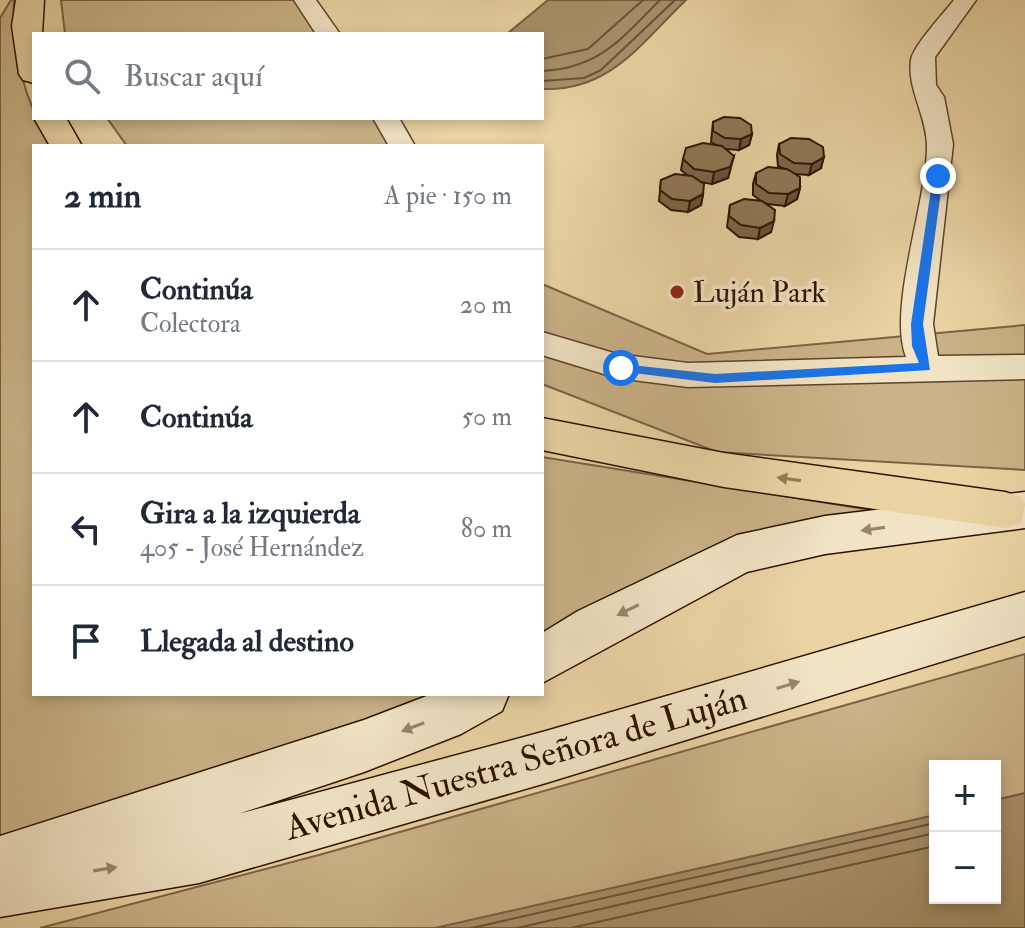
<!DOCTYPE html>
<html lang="es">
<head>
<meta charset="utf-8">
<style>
	:root { --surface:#fff; --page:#f6f6f7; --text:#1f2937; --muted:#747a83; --line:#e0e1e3 }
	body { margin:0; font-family:"IM FELL Double Pica",serif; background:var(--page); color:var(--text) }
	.controls { position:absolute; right:24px; bottom:24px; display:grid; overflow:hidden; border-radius:0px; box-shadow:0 4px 12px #0003 }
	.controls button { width:72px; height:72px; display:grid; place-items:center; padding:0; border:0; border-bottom:2px solid var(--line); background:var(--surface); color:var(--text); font:40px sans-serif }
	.stop { position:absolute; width:24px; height:24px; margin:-18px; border:6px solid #1a73e8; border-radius:50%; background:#fff }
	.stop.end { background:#1a73e8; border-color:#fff; box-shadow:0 2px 8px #0008 }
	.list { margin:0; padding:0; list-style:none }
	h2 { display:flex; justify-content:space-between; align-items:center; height:104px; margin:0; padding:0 32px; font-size:34px }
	h2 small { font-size:26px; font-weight:400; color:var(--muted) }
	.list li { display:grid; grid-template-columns:52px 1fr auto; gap:24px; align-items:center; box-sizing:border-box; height:112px; padding:0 32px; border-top:2px solid var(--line) }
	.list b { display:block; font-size:30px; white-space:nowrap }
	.list p { margin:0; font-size:26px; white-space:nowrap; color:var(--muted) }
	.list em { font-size:26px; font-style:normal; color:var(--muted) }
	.icon { flex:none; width:44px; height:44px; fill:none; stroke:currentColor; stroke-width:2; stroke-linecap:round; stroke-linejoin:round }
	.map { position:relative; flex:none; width:1025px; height:928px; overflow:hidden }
	.search { position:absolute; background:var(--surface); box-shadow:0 4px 12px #0003; left:32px; top:32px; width:512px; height:88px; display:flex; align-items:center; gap:20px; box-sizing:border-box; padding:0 28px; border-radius:0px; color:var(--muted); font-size:30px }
	.panel { position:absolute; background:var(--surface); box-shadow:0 4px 12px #0003; left:32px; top:144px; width:512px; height:552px; border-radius:0px }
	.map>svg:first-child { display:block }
	.green { fill:#cab388; stroke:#7b6344; stroke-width:2; fill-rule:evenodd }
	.water { fill:#a9926c; stroke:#775f41; stroke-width:2 }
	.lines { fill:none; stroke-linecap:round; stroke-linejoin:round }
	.shore { stroke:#6a5236; stroke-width:2 }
	.street-casing { stroke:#5c4329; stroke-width:3 }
	.secondary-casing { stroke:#2c1300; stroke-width:3 }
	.highway-casing { stroke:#2c1300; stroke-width:3 }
	.street { fill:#f1e3c4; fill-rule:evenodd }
	.secondary { fill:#f1e3c4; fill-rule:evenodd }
	.highway { fill:#ead4a4; fill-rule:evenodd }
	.wall { fill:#7b6649; stroke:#2c1300; stroke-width:2 }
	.shaded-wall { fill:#64533c; stroke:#2c1300; stroke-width:2 }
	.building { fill:#8f7755; stroke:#2c1300; stroke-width:2 }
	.oneway { fill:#947d5a }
	.oneway2 { fill:#98856c }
	.route { fill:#1a73e8 }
	.poi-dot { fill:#8f2418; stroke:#f1e3c4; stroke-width:3 }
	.labels { text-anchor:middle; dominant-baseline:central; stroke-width:7; stroke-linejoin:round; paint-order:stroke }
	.poi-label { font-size:30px; fill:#2c1300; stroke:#f1e3c4; text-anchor:start }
	.near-street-label { font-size:36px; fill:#2c1300; stroke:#f1e3c4 }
</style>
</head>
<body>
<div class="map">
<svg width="1025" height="928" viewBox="0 0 1025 928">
	<rect width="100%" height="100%" fill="#ead4a4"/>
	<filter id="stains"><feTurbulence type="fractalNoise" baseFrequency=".0025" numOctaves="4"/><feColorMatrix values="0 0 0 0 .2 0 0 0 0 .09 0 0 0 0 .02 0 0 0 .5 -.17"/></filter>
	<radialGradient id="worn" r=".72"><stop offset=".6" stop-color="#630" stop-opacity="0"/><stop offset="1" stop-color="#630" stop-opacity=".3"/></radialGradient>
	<path class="green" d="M11,0H14C11,51 25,103 52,146H34V694H440L348,737L0,844V18Z
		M61,0H299L324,34H65Z
		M107,118H376L393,146H127Z
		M542,284L707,354L1025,325V470L717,452L542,384Z
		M542,457L889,513L542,644Z
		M1025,654V928H40L319,855ZM935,766H995V898H935Z"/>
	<path class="water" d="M548,0H686C641,43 610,92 542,89V34H507Z
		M1025,793V928H435L935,815V898H995V800Z"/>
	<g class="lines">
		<path class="shore" d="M542,59L588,49L643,0
			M542,71C600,68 622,38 660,0
			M542,81L584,78L601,70L675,0
			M472,928L935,823
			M517,928L935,833
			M571,928L935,846"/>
		<defs>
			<path id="street" d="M294,0H316L340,34H316Z
				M954,0H976L935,57L936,85L944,97L953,144L933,324L938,356L1025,355V379L688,387L617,378L542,355V332L617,354L688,363L906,357C887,307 928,200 927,144C926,115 907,88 911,60C913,46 944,13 954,0Z
				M373,118H399L415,146H389Z"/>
			<path id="secondary" d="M1025,492V528L825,554L747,572L542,683V633L578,611L737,535L825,516Z
				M1025,592V636L546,783L199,883L0,917V836L364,720L432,694H509L502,711L461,734L364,772L238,814L546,731Z"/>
			<path id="highway" d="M16,0H44L42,34H34V83L23,80L19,74L12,26Z
				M34,118H66L82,146H50Z
				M542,418L724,453L1005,492L1021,497L1025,504L1021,523L1005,528L724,487L542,450Z"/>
		</defs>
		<use href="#street" class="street-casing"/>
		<use href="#secondary" class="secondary-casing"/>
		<use href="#highway" class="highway-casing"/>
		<use href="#street" class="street"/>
		<use href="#secondary" class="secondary"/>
		<use href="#highway" class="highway"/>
	</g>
	<path class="wall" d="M713,122L752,134L749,145L739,150L726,149L731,167L728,178L712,184L700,182L703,194L701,205L688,212L671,210L659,201L661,180L687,175L681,170L683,159L716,145L711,142Z
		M779,144L821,168L809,175L795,174L800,188L797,199L785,206L767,204L771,232L758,239L739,237L727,227L730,205L761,201L753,195V184L756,173L782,168L778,166L777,155Z"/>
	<path class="shaded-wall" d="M752,134L749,145L739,150L741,139Z
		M734,156L728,178L712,184L714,172Z
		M824,157L821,168L809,175L812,164Z
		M800,188L797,199L785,206L788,194Z
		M703,194L701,205L688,212L690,201Z
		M774,221L771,232L758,239L760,228Z"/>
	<path class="building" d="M724,117L740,118L751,125L752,134L741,139L725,138L713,131V122Z
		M791,138L809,139L823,147L824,157L812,164L794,163L780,154L779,144Z
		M703,143L722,146L734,156L730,167L714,172L694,169L683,159L686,148Z
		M768,167L787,169L800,177V188L788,194L769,193L756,184V173Z
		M675,174L692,176L704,184L703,194L690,201L672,199L660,190L661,180Z
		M744,199L762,201L775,210L774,221L760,228L741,225L729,216L730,205Z"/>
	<defs><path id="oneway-solid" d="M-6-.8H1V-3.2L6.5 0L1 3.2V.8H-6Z" transform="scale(2)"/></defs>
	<use class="oneway" href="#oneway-solid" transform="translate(789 479) rotate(-172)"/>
	<g class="oneway2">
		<use href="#oneway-solid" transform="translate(873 529) rotate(172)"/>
		<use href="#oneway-solid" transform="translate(628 610) rotate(154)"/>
		<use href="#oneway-solid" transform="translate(788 685) rotate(-17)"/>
		<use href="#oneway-solid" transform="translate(413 727) rotate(159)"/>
		<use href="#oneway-solid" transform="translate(105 869) rotate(-9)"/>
	</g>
	<path class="route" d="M938,173L943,176L923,324L930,370L715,383L617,371V365L621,364L715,374L919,363L912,346L911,324L933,176Z"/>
	<circle class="poi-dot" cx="677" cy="292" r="8"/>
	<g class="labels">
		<g class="poi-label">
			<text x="693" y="292">Luján Park</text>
		</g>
		<g class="near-street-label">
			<text transform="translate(516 763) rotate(-16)">Avenida Nuestra Señora de Luján</text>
		</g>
	</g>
	<rect width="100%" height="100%" filter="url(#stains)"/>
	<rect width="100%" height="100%" fill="url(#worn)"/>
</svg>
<div class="controls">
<button>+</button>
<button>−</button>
</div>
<div class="stop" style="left:621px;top:368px"></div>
<div class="stop end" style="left:938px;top:176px"></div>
<div class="search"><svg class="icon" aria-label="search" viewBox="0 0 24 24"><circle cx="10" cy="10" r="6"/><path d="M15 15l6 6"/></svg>Buscar aquí</div>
<section class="panel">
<h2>2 min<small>A pie · 150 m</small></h2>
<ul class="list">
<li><svg class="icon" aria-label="ahead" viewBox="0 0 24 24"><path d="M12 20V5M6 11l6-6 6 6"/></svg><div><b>Continúa</b><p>Colectora</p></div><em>20 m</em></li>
<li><svg class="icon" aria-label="ahead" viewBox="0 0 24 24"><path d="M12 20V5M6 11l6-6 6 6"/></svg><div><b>Continúa</b></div><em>50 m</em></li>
<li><svg class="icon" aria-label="left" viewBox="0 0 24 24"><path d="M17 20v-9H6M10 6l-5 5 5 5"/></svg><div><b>Gira a la izquierda</b><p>405 - José Hernández</p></div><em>80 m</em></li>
<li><svg class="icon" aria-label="arrive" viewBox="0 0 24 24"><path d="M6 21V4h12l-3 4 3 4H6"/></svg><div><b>Llegada al destino</b></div></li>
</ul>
</section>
</div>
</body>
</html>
